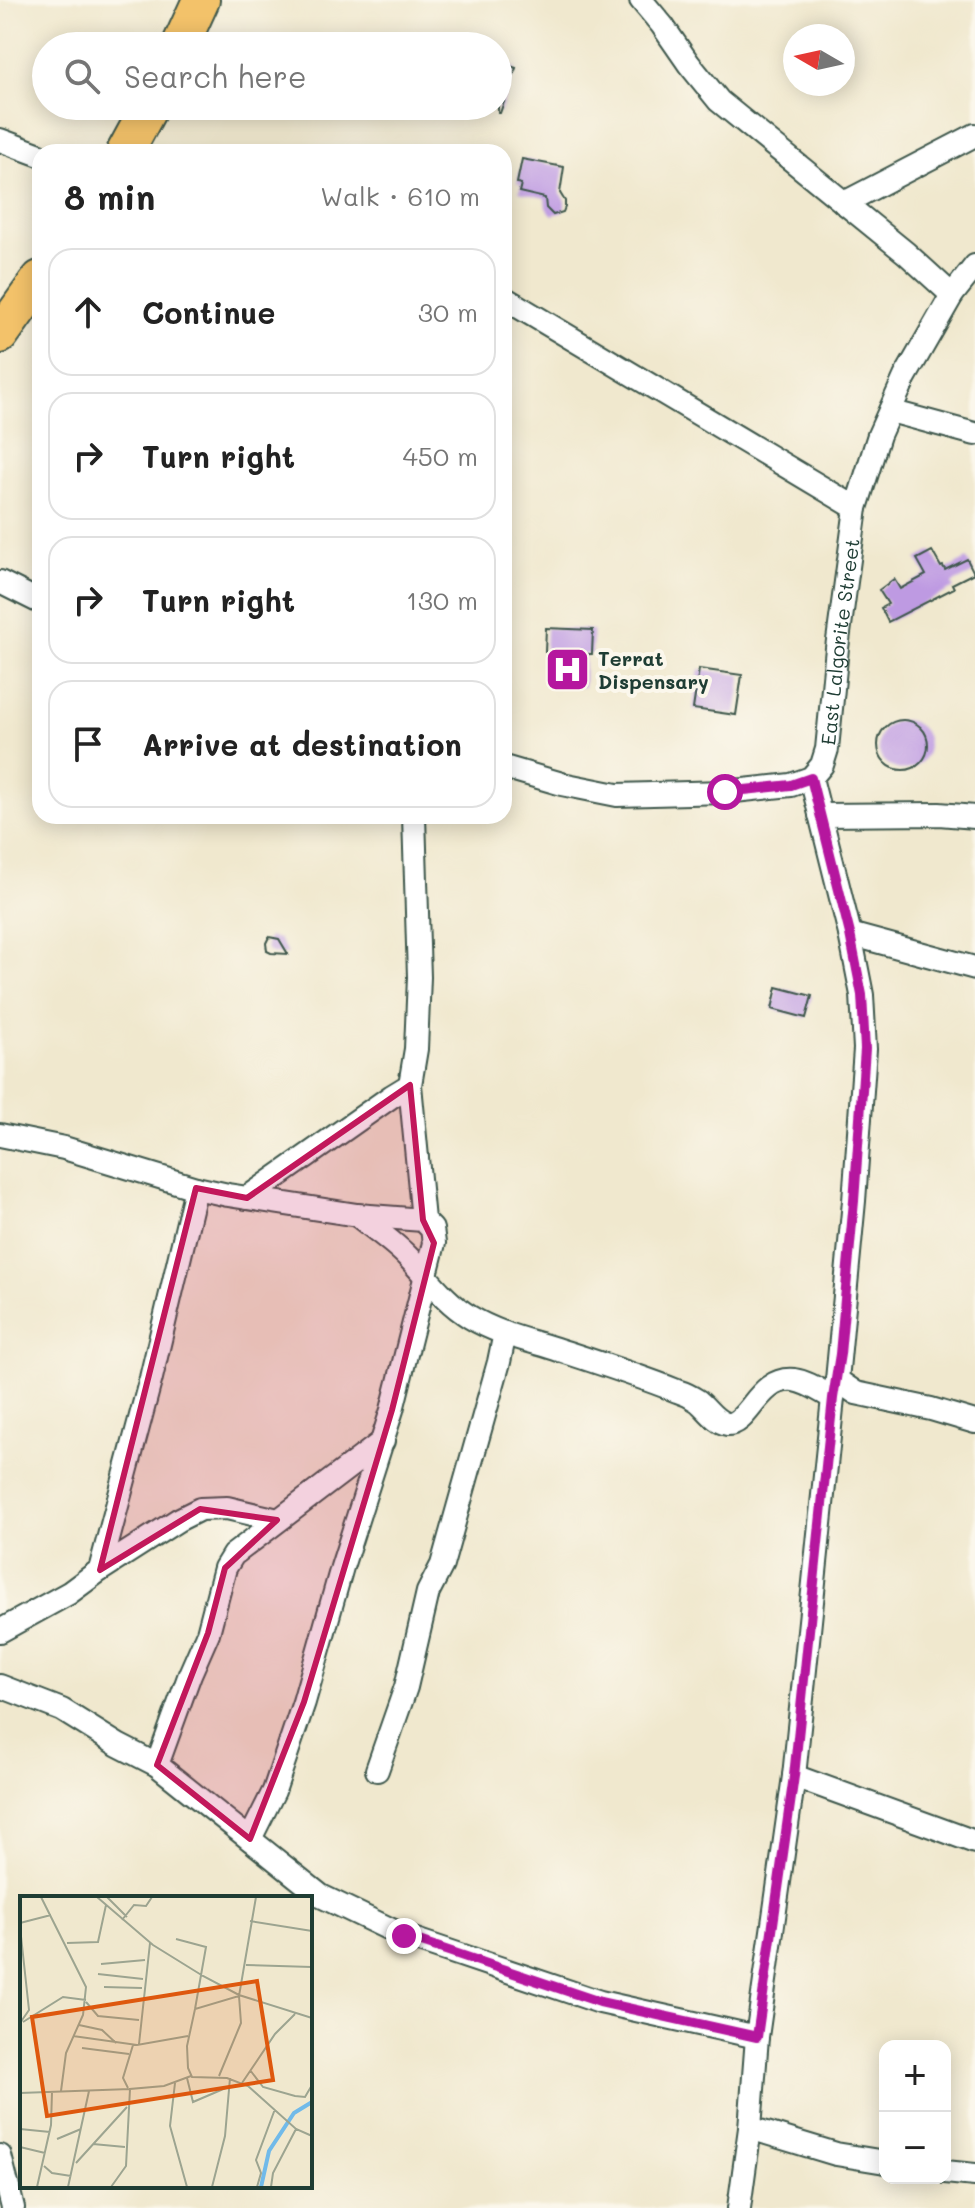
<!DOCTYPE html>
<html lang="en">
<head>
<meta charset="utf-8">
<style>
	:root { --surface:#fff; --page:#f2f2f2; --text:#222; --muted:#767676; --line:#e0e0e0 }
	body { margin:0; font-family:Mali,sans-serif; background:var(--page); color:var(--text) }
	.controls { position:absolute; right:24px; bottom:24px; display:grid; overflow:hidden; border-radius:16px; box-shadow:0 4px 20px #0003 }
	.controls button { width:72px; height:72px; display:grid; place-items:center; padding:0; border:0; border-bottom:2px solid var(--line); background:var(--surface); color:var(--text); font:40px sans-serif }
	.compass { position:absolute; left:783px; top:24px; width:72px; height:72px; border-radius:50%; background:var(--surface); box-shadow:0 4px 20px #0003; rotate:279deg }
	.stop { position:absolute; width:24px; height:24px; margin:-18px; border:6px solid #b5179e; border-radius:50%; background:#fff }
	.stop.end { background:#b5179e; border-color:#fff; box-shadow:0 2px 8px #0008 }
	.list { margin:0; padding:0; list-style:none }
	h2 { display:flex; justify-content:space-between; align-items:center; height:104px; margin:0; padding:0 32px; font-size:34px }
	h2 small { font-size:26px; font-weight:400; color:var(--muted) }
	.list li { display:grid; grid-template-columns:52px 1fr auto; gap:24px; align-items:center; box-sizing:border-box; height:128px; margin:0 16px 16px; padding:0 16px; border:2px solid var(--line); border-radius:24px }
	.list b { display:block; font-size:30px; white-space:nowrap }
	.list em { font-size:26px; font-style:normal; color:var(--muted) }
	.icon { flex:none; width:44px; height:44px; fill:none; stroke:currentColor; stroke-width:2; stroke-linecap:round; stroke-linejoin:round }
	.map { position:relative; flex:none; width:975px; height:2208px; overflow:hidden }
	.search { position:absolute; background:var(--surface); box-shadow:0 4px 20px #0003; left:32px; top:32px; width:480px; height:88px; display:flex; align-items:center; gap:20px; box-sizing:border-box; padding:0 28px; border-radius:44px; color:var(--muted); font-size:30px }
	.panel { position:absolute; background:var(--surface); box-shadow:0 4px 20px #0003; left:32px; top:144px; width:480px; height:680px; border-radius:24px }
	.map>svg:first-child { display:block }
	.building { fill:#be9ae2 }
	.lines { fill:none; stroke-linecap:round; stroke-linejoin:round }
	.street-casing { stroke:#3e574b; stroke-width:26 }
	.primary-casing { stroke:#3e574b; stroke-width:40 }
	.street { stroke:#fff; stroke-width:22 }
	.primary { stroke:#f3c26a; stroke-width:36 }
	.route { stroke:#b5179e; stroke-width:10 }
	.marked { fill:#c2185b; fill-opacity:0.2; stroke:#c2185b; stroke-width:6; stroke-linejoin:round }
	.labels { text-anchor:middle; dominant-baseline:central; stroke-width:8; stroke-linejoin:round; paint-order:stroke }
	.street-label { font-size:20px; fill:#1f3d34; stroke:#fbf7ec }
	.poi-label { font-size:20px; font-weight:bold; fill:#1f3d34; stroke:#fbf7ec; text-anchor:start }
	.inset-river { fill:none; stroke:#71bae9; stroke-width:4 }
	.inset-road { fill:none; stroke:#9ca490; stroke-width:2 }
	.view { fill:#de580e; fill-opacity:0.15; stroke:#de580e; stroke-width:4 }
	.inset-edge { fill:none; stroke:#1f3d34; stroke-width:4 }
</style>
</head>
<body>
<div class="map">
<svg width="975" height="2208" viewBox="0 0 975 2208">
	<rect width="100%" height="100%" fill="#fbf7ec"/>
	<filter id="ink" filterUnits="userSpaceOnUse"><feTurbulence type="fractalNoise" baseFrequency=".0125" numOctaves="2"/><feDisplacementMap in="SourceGraphic" scale="16" xChannelSelector="R" yChannelSelector="G"/><feConvolveMatrix kernelMatrix="1 2 1 2 8 2 1 2 1" color-interpolation-filters="sRGB"/></filter>
	<filter id="wash" filterUnits="userSpaceOnUse"><feTurbulence type="fractalNoise" baseFrequency=".006" numOctaves="4" result="noise"/><feDisplacementMap in="SourceGraphic" scale="32" xChannelSelector="R" yChannelSelector="G"/><feGaussianBlur stdDeviation="1.8" result="paint"/><feColorMatrix in="noise" values="0 0 0 0 0 0 0 0 0 0 0 0 0 0 0 0 0 1.4 0 .05"/><feComposite in="paint" operator="in"/></filter>
	<g filter="url(#wash)">
		<rect width="100%" height="100%" fill="#f0e8ce"/>
		<g id="blocks">
			<path class="building" d="M498,62L516,68L500,113H498Z
				M522,159L564,167L560,193L565,201V207L563,212L553,215L546,208L545,198L519,192L521,184L517,183Z
				M932,551L941,567L943,566L945,570L967,559L974,573L952,584L954,588L888,622L881,608L888,604L879,590L894,579L900,589L926,575L917,559Z
				M546,628L593,630L592,654H585L584,687L549,686L551,652H545Z
				M699,669L742,675L736,715L693,709Z
				M878 745a25 25 0 1 1 50 0a25 25 0 1 1-50 0Z
				M269,937L279,939L288,954L271,953L267,951L266,943Z
				M777,987L812,996L806,1018L772,1009Z"/>
		</g>
	</g>
	<g filter="url(#ink)">
		<use href="#blocks" fill-opacity="0" stroke="#3e574b" stroke-width="2"/>
		<g class="lines">
			<defs>
				<g id="street">
					<path d="M641,0L662,25L689,64L719,101L906,253L952,295"/>
					<path d="M0,140L40,155"/>
					<path d="M844,203L975,135"/>
					<path d="M504,298L856,508"/>
					<path d="M890,411L975,434"/>
					<path d="M0,582L40,602"/>
					<path id="s1" d="M504,767L562,784L617,795L725,792L791,785L811,778L822,765L827,749L837,648L856,508L879,435L905,377L952,295L975,266"/>
					<path d="M811,778L850,934L862,995L865,1049L854,1201L837,1380L856,1393L931,1409L975,1422"/>
					<path d="M820,815L939,814L975,817"/>
					<path d="M850,934L975,968"/>
					<path d="M0,1135L64,1148L196,1188L228,1195L357,1215L423,1220"/>
					<path d="M247,1198L392,1096L410,1085"/>
					<path d="M357,1215C374,1229 394,1242 409,1258C429,1279 445,1302 470,1317C496,1333 527,1340 556,1349C596,1362 637,1375 677,1391C684,1393 692,1397 698,1401C707,1408 715,1422 727,1424C749,1426 758,1376 794,1380C808,1382 820,1391 833,1398"/>
					<path d="M100,1570L178,1520L200,1509L227,1508L278,1520"/>
					<path d="M0,1631L69,1593L100,1570L151,1378L196,1188"/>
					<path d="M0,1686L62,1710L118,1745L157,1765L321,1896L404,1936L600,2002L757,2037"/>
					<path d="M157,1765L190,1674L208,1633L225,1568L233,1555L383,1441"/>
					<path d="M377,1770L406,1687L428,1592L442,1565L499,1362L505,1333"/>
					<path d="M794,1776L975,1842"/>
					<path d="M250,1839L274,1791L304,1702L342,1567L392,1410L434,1243L432,1229L423,1220L410,1085L416,1049L419,977L414,816"/>
					<path d="M750,2128L836,2154L885,2162"/>
					<path d="M0,2156L13,2208"/>
					<path d="M945,2172L975,2175"/>
					<path d="M739,2208L750,2128L757,2037L794,1776L833,1398L837,1380"/>
				</g>
				<path id="primary" d="M180,46L201,0
					M125,152L150,106
					M0,335L40,279"/>
			</defs>
			<use href="#street" class="street-casing"/>
			<use href="#primary" class="primary-casing"/>
			<use href="#street" class="street"/>
			<use href="#primary" class="primary"/>
		</g>
	</g>
	<g class="lines" filter="url(#ink)">
		<path class="route" d="M404,1936L600,2002L757,2037L794,1776L833,1398L840,1354L854,1201L865,1049L862,995L850,934L811,778L791,785L725,792"/>
	</g>
	<path class="marked" d="M410,1085L423,1220L434,1243L392,1410L304,1702L250,1839L157,1765L208,1633L225,1568L277,1520L200,1509L100,1570L196,1188L247,1198Z"/>
	<defs>
		<symbol id="hospital-square" viewBox="-11 -11 22 22"><rect x="-9" y="-9" width="18" height="18" rx="4" fill="#b5179e" stroke="#fbf7ec"/><path d="M-5-5h3v3.5h4V-5h3V5h-3V1.5h-4V5h-3Z" fill="#fff"/></symbol>
	</defs>
	<g fill-rule="evenodd">
		<use href="#hospital-square" x="542" y="644" width="51" height="51"/>
	</g>
	<g class="labels">
		<g class="street-label">
			<text stroke="none"><textPath href="#s1" startOffset="454">East Lalgorite Street</textPath></text>
		</g>
		<g class="poi-label">
			<text x="598" y="658">Terrat<tspan x="598" dy="23">Dispensary</tspan></text>
		</g>
	</g>
	<g transform="translate(20 1896)">
		<rect width="292" height="292" fill="#f0e8ce"/>
		<path class="inset-river" d="M241,291L249,255L274,217L292,206"/>
		<path class="inset-road" d="M21,1L66,91L63,119L46,157L41,195M77,1L133,49L183,80L219,99L292,122M87,1L107,21M236,1L219,100L175,113L167,150L168,172L172,181L207,182L228,190L276,233L292,240M102,24L114,9L126,10L132,1M230,25L292,35M0,27L31,19M0,31L9,114L0,127M156,43L186,51L175,113M47,47L78,46L86,9M81,68L125,64M226,69L292,71M78,78L123,83M84,91L122,92M66,106L78,120L119,124M3,126L43,101L66,104M59,129L82,134L96,147M53,140L117,149L168,140M119,148L130,47M62,152L109,158M230,174L243,191L275,200L285,201L292,189M199,180L221,127L219,100M167,182L173,206L208,191M155,187L150,230L167,291M222,187L255,138L275,118M108,192L103,182L113,149M0,197L110,193M0,233L30,236M37,243L61,233M73,248L105,251M0,251L25,257M56,267L107,211M24,270L32,277L51,280M17,291L31,229L32,196M48,291L69,195M91,291L106,270L110,193L144,190L171,180M192,291L205,240L210,182M237,291L241,277L236,264L255,213M251,291L253,277L276,233"/>
		<path class="view" d="M237,85L253,184L27,220L12,121Z"/>
		<rect width="292" height="292" class="inset-edge"/>
	</g>
</svg>
<div class="controls">
<button>+</button>
<button>−</button>
</div>
<svg class="compass" viewBox="-18 -18 36 36"><path d="M0-13l5 13h-10z" fill="#e53935"/><path d="M0 13l5-13h-10z" fill="#767676"/></svg>
<div class="stop" style="left:725px;top:792px"></div>
<div class="stop end" style="left:404px;top:1936px"></div>
<div class="search"><svg class="icon" aria-label="search" viewBox="0 0 24 24"><circle cx="10" cy="10" r="6"/><path d="M15 15l6 6"/></svg>Search here</div>
<section class="panel">
<h2>8 min<small>Walk · 610 m</small></h2>
<ul class="list">
<li><svg class="icon" aria-label="ahead" viewBox="0 0 24 24"><path d="M12 20V5M6 11l6-6 6 6"/></svg><div><b>Continue</b></div><em>30 m</em></li>
<li><svg class="icon" aria-label="right" viewBox="0 0 24 24"><path d="M7 20v-9h11M14 6l5 5-5 5"/></svg><div><b>Turn right</b></div><em>450 m</em></li>
<li><svg class="icon" aria-label="right" viewBox="0 0 24 24"><path d="M7 20v-9h11M14 6l5 5-5 5"/></svg><div><b>Turn right</b></div><em>130 m</em></li>
<li><svg class="icon" aria-label="arrive" viewBox="0 0 24 24"><path d="M6 21V4h12l-3 4 3 4H6"/></svg><div><b>Arrive at destination</b></div></li>
</ul>
</section>
</div>
</body>
</html>
